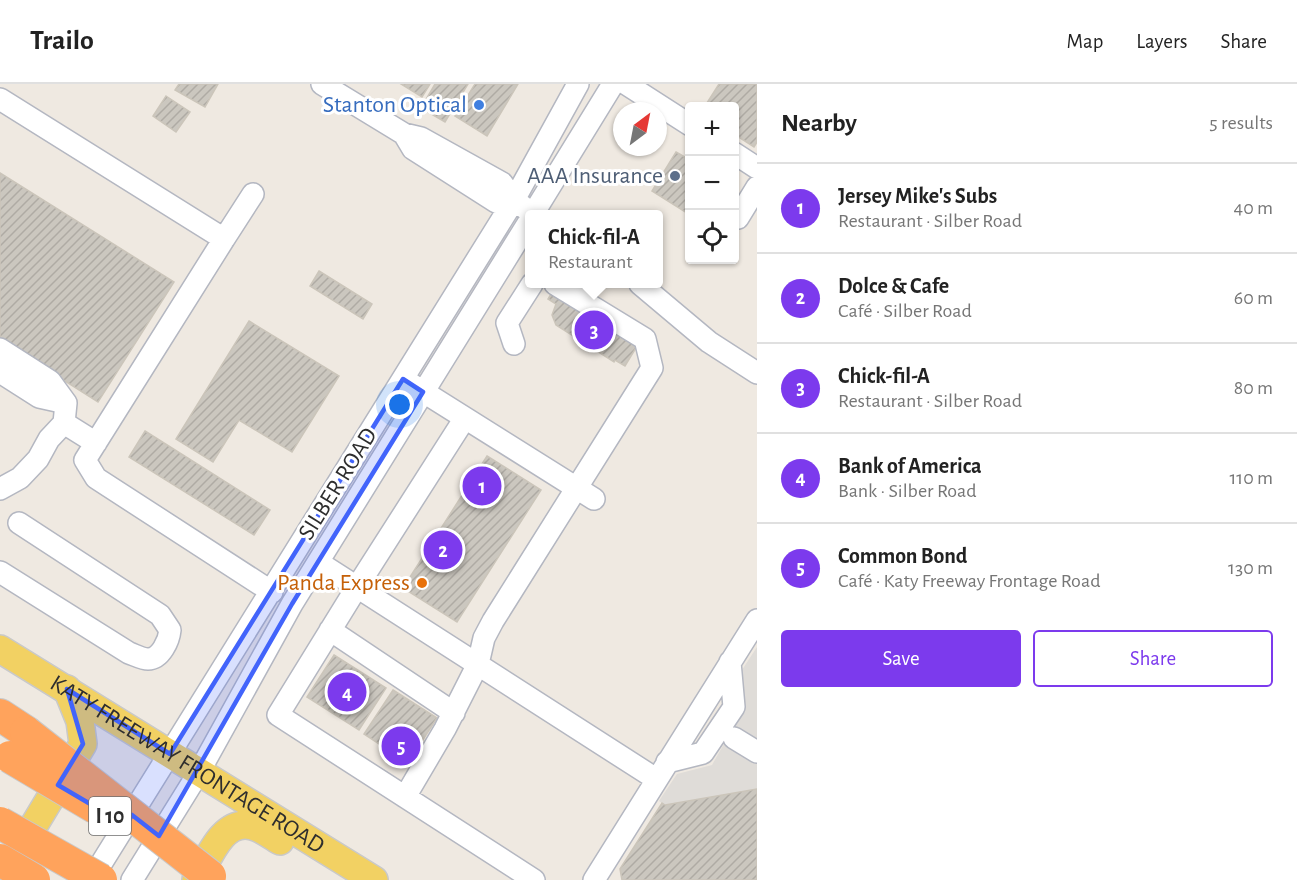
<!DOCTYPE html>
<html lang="en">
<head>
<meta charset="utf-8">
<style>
	:root { --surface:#fff; --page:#f6f6f6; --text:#222; --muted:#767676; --line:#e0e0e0; --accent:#7c3aed }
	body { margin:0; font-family:"Alegreya Sans",sans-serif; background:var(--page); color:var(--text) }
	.controls { position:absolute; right:18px; top:18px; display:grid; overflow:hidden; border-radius:6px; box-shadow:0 2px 4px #0004 }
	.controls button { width:54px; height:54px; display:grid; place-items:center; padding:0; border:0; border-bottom:2px solid var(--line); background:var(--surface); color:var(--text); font:30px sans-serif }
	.compass { position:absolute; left:613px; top:18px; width:54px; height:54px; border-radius:50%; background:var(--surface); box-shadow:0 2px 4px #0004; rotate:32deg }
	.you { position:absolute; left:400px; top:321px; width:21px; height:21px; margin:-15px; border:4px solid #fff; border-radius:50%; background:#1a73e8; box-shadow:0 0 0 9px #1a73e833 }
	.badge { display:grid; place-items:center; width:39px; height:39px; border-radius:50%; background:var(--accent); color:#fff; font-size:20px; font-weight:700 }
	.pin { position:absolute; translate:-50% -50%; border:3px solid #fff; box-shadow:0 2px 6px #0006 }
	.popup { position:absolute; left:525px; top:126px; width:138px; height:78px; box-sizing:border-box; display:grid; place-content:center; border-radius:6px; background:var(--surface); filter:drop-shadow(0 2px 4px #0005); font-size:20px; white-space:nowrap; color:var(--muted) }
	.popup b { font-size:22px; color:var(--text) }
	.popup::after { content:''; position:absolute; left:50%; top:100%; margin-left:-12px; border:12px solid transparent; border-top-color:var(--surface) }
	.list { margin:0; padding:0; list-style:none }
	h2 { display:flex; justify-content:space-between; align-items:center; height:78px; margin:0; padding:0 24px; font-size:26px }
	h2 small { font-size:20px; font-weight:400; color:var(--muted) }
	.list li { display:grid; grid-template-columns:39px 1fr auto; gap:18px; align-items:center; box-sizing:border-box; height:90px; padding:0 24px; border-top:2px solid var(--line) }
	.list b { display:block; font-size:22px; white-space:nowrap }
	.list p { margin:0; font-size:20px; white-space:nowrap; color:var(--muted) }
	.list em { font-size:20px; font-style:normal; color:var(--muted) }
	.actions { display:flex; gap:12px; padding:18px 24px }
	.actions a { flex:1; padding:14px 0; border:2px solid var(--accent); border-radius:6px; text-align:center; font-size:21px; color:var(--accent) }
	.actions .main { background:var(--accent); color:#fff }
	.icon { flex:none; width:33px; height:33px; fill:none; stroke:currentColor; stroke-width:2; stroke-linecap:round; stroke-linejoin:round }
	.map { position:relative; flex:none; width:757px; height:796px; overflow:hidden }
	header { display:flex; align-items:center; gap:36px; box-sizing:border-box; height:84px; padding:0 30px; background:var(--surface); border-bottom:2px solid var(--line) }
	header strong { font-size:28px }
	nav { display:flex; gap:33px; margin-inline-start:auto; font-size:21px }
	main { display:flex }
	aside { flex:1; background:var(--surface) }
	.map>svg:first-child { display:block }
	.plaza { fill:#dfdcd8 }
	.building { fill:url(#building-hatch); stroke:#cbc5ba; stroke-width:1.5 }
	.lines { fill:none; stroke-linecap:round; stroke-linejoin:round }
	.minor-casing { stroke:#b4b7c1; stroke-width:24 }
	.major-casing { stroke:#c9c9c9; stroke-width:30 }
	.highway-casing { stroke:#c9c9c9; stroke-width:34 }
	.minor { stroke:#fff; stroke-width:21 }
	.major { stroke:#f2d163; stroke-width:27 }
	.highway { stroke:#ffa35c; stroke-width:32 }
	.highway-bridge-casing { stroke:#c9c9c9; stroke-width:34; stroke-linecap:butt }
	.highway-bridge { stroke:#ffa35c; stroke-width:32 }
	.marked { fill:#4264fb; fill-opacity:0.2; stroke:#4264fb; stroke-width:4.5; stroke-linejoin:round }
	.shop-dot { fill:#3f7fe0; stroke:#fff; stroke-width:2 }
	.service-dot { fill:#5c6f8a; stroke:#fff; stroke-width:2 }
	.food-dot { fill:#e8710a; stroke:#fff; stroke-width:2 }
	.labels { text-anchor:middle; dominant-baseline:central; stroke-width:6; stroke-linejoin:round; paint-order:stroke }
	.shield { fill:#fff; stroke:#6d6d6d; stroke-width:1.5 }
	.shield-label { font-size:22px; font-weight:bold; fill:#2e2e2e }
	.shop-label { font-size:24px; fill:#366cbe; stroke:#fff; text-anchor:end }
	.service-label { font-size:24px; fill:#4e5e75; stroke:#fff; text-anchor:end }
	.street-label { font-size:24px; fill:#2e2e2e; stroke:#fff }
	.food-label { font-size:24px; fill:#c56008; stroke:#fff; text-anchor:end }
</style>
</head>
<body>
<header>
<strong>Trailo</strong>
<nav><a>Map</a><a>Layers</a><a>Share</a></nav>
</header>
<main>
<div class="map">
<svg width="757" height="796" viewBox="0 0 757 796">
	<defs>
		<pattern id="building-hatch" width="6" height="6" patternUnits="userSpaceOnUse" patternTransform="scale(1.5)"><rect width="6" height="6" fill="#cbc7bf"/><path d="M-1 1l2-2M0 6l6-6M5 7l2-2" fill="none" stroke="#afaba4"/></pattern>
	</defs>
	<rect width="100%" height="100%" fill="#efe9e1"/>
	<path class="plaza" d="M757,563V705L665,721L659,717L677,690L712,681L745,623L740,589Z"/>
	<path class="building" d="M179,0H218L205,23L175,6Z
		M401,0H430L422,13Z
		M435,0H468L445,38L421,24Z
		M475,0H518L487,52L455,32Z
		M719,0H757V58L754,63L734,50V22H705Z
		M166,12L190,28L176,48L153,32Z
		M676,68L690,76V131L652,107Z
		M0,89L174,198L98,318L5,259L0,268Z
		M319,187L372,220L363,235L310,202Z
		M556,202L639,259L625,282L615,276L614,278L556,241L552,231L556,220L548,215Z
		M249,237L339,292L292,368L239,336L213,378L176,355Z
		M145,347L270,426L254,451L129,373Z
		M487,372L541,406L457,538L403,504Z
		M334,571L386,604L359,646L307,613Z
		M393,606L437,634L408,679L364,650Z
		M757,705V796H622L620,785L662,719L665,721Z"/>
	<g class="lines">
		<defs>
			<path id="minor" d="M322,0L404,50L421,54L502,99L514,116L533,130L613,0
				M626,0L690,41
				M0,15L224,155L85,376L96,394L272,508
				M404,50L413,65L496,118L514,116
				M734,69L757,84
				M738,134L757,103
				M224,155L253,110
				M640,200L709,258L757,289
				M514,260L507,239L532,200
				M0,265L50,297L66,319L64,339L49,355L38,375L20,394L0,405
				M0,288L39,313L66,319
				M411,300L594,415
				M465,334L357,503L278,631L534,796
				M64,339L96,359
				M318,478L656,695
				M0,488L129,569C135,571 142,575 148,575C161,575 169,556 170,546L160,531L19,439
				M330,546L454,629
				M734,654L757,668
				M667,678L703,669L734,623L730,578
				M405,713L445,645L478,580L484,554L493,537L652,284L645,255L555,200
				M91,796L514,116L578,0
				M132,796L199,688L292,520L530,136
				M594,796L757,536"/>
			<g id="major">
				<path id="s1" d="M0,565L374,796"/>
				<path d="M1,796L83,660L80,637L67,605"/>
				<path d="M196,796C208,776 222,734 252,742C262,744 271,752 280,757"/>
			</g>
			<path id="highway" d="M0,631L26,648"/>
		</defs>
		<use href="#minor" class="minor-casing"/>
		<use href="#major" class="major-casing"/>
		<use href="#highway" class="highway-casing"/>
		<use href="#minor" class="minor"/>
		<use href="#major" class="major"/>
		<use href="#highway" class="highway"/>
		<defs>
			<path id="highway-bridge" d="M26,648L210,792
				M10,673L96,724
				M0,739L101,796
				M0,776L34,796"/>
		</defs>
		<use href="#highway-bridge" class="highway-bridge-casing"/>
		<use href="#highway-bridge" class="highway-bridge"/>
	</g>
	<path class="marked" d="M403,295L423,308L292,520L159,752L132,731L126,741L58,701L83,660L67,605L170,670Z"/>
	<circle class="shop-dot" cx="479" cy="21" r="6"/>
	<circle class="service-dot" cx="675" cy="92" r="6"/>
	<circle class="food-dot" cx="422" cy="499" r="6"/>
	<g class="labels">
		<rect class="shield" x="89" y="713" width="42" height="38" rx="4.5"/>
		<g class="shield-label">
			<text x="110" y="732">I 10</text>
		</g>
		<g class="shop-label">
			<text x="467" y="21">Stanton Optical</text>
		</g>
		<g class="service-label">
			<text x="663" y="92">AAA Insurance</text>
		</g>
		<g class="street-label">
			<text transform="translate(338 400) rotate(-58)">SILBER ROAD</text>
			<text stroke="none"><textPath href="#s1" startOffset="220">KATY FREEWAY FRONTAGE ROAD</textPath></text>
		</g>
		<g class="food-label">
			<text x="410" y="499">Panda Express</text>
		</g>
	</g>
</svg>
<div class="controls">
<button>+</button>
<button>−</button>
<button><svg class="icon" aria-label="locate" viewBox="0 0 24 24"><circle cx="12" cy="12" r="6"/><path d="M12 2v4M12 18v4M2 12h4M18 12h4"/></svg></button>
</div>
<svg class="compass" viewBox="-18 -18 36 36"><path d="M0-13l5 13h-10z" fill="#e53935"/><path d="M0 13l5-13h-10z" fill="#767676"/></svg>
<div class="you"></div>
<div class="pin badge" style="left:482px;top:402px">1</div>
<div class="pin badge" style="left:443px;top:466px">2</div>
<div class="pin badge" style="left:594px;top:246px">3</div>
<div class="popup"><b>Chick-fil-A</b>Restaurant</div>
<div class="pin badge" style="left:347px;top:608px">4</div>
<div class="pin badge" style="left:401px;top:662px">5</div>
</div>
<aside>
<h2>Nearby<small>5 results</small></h2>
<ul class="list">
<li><span class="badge">1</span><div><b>Jersey Mike's Subs</b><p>Restaurant · Silber Road</p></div><em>40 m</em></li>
<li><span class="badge">2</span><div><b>Dolce &amp; Cafe</b><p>Café · Silber Road</p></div><em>60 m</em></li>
<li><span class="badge">3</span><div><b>Chick-fil-A</b><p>Restaurant · Silber Road</p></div><em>80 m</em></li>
<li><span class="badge">4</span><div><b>Bank of America</b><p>Bank · Silber Road</p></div><em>110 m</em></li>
<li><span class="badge">5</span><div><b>Common Bond</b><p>Café · Katy Freeway Frontage Road</p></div><em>130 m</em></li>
</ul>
<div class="actions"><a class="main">Save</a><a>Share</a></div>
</aside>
</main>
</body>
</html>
